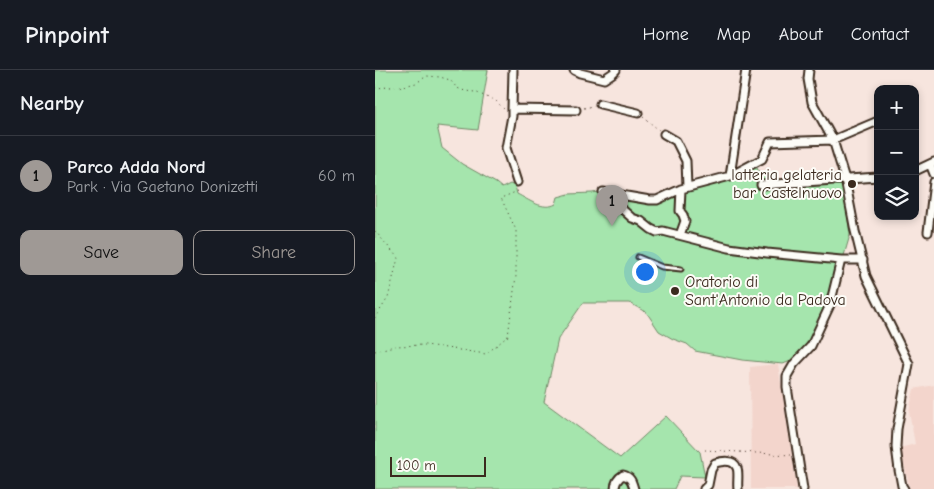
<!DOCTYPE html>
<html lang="en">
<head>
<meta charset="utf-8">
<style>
	:root { --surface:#171b24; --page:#242831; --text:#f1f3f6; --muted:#9ea1a6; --line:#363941; --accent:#9f9995 }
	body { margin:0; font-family:"Comic Neue",sans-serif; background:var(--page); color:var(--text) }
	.controls { position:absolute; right:15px; top:15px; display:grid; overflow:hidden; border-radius:10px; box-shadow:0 2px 8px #0003 }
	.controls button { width:45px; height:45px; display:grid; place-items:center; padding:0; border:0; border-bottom:1px solid var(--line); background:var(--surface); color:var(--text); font:25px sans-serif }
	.scale { position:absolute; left:15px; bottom:12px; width:96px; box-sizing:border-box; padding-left:5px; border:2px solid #3b2a1e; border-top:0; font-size:14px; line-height:18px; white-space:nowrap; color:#3b2a1e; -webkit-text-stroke:4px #fdfcf7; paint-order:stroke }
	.you { position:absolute; left:269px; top:201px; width:18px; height:18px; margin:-12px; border:4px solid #fff; border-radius:50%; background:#1a73e8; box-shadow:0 0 0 8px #1a73e833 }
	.badge { display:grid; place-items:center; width:32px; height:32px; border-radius:50%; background:var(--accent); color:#111; font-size:16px; font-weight:700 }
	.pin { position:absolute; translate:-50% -41px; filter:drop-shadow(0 1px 2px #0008) }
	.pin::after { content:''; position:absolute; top:26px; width:18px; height:15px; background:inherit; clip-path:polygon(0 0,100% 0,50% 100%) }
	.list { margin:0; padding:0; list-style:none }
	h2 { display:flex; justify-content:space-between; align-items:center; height:65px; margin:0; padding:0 20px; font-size:21px }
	h2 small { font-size:16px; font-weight:400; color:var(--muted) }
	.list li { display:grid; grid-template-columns:32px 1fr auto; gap:15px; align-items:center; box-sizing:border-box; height:80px; padding:0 20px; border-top:1px solid var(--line) }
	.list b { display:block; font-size:19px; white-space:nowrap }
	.list p { margin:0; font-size:16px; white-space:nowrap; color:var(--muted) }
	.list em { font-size:16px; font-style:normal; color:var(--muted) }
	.actions { display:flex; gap:10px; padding:15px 20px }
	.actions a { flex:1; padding:11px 0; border:1px solid var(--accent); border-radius:10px; text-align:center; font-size:18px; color:var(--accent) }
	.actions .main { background:var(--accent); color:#111 }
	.icon { flex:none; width:28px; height:28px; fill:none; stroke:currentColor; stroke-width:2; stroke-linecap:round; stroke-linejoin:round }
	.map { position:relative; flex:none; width:559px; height:419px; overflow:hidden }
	header { display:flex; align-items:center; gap:30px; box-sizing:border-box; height:70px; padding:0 25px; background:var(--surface); border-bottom:1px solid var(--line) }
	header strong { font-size:24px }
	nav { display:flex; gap:28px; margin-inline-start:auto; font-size:18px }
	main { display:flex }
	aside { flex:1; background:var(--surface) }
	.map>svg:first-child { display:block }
	.built { fill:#f3d5cc }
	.green { fill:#a5e5ad; stroke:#708866 }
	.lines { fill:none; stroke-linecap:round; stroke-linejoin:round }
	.lane-casing { stroke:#3b2a1e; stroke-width:7 }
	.street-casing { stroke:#3b2a1e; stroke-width:11 }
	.path { stroke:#3b2a1e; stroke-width:1; stroke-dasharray:1 4; stroke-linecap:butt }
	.lane { stroke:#fdfcf7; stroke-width:3 }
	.street { stroke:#fdfcf7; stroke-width:7 }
	.poi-dot { fill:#3b2a1e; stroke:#fdfcf7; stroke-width:2 }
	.labels { text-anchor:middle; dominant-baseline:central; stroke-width:4; stroke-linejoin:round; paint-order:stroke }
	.poi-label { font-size:16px; fill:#3b2a1e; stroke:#fdfcf7; text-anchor:end }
</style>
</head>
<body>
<header>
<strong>Pinpoint</strong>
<nav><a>Home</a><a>Map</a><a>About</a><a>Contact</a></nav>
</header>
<main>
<aside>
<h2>Nearby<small></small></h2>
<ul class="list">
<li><span class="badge">1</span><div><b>Parco Adda Nord</b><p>Park · Via Gaetano Donizetti</p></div><em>60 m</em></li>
</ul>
<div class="actions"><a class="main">Save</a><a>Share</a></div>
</aside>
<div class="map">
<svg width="559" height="419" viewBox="0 0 559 419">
	<rect width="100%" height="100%" fill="#f7e5de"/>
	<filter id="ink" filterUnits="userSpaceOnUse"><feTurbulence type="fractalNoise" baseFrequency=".02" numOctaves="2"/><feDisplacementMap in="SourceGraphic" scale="10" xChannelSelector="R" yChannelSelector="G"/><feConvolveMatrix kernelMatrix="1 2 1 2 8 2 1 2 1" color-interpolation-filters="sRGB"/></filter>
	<g filter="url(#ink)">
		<path class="built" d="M403,294L422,419H376L375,297Z
			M559,315V419H535L525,378L540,374L534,341L539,319Z"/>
		<path class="green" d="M0,0H113L103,60L62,56L67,78L87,94L121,113L127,118L135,114L140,116L142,124C154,130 168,141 181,134L183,127L194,124L217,123L232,121L280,131L381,96L384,102L391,106L404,111L466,113L470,128L475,165L466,196L446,254L433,277L421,289L408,294L367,290L320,281L312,274L298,269L284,261L272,243L255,233H208L183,269L169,332L245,388L291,346L325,382L330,407L305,406L299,419H0Z"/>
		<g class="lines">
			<defs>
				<path id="lane" d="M263,187L287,197L306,199"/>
				<path id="street" d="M199,0L205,3L229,9L238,3L241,0
					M434,0L433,9L437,32L458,70L470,109L480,161L491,206L534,294L522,359L521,377L524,400L527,416L529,419
					M225,34L263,43
					M137,39L138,0
					M289,64L301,71L311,91L312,117
					M555,94L559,104
					M540,101L559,92
					M355,106L371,0
					M142,112L131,78L137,46V39L201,40
					M386,115L503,107
					M228,122L275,130H282L306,119L355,106L387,89L395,72L458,70L503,51
					M248,140L257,148L266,151L276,159L282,162L288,161L354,178L392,183L466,190
					M553,162L559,112
					M305,165L310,151L308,145L305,141L306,119
					M240,419C240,412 243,408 248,405C256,407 257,412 259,419
					M329,419L333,415L336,400L340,393C347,391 359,389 362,398C364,402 362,414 363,419
					M428,419L412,317V306L419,294L436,276L455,235L466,190H488"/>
			</defs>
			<use href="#lane" class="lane-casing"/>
			<use href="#street" class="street-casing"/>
			<path class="path" d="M0,18L29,16L41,13L52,6L65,7L75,10L82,18L90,21L100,22L121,31L129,39
				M209,38L219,36
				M268,47L284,60
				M0,161L23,188L13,228L0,248
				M0,281L19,276L51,275L111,284L133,266L141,206V160L126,128L143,121
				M330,380L416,385"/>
			<use href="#lane" class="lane"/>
			<use href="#street" class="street"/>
		</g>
	</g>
	<g class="poi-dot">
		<circle cx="477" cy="114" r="5"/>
		<circle cx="300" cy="221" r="5"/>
	</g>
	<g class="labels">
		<g class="poi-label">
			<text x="467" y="105">latteria gelateria<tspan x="467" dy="18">bar Castelnuovo</tspan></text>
			<text x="310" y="212" text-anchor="start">Oratorio di<tspan x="310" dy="18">Sant'Antonio da Padova</tspan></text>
		</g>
	</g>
</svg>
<div class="controls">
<button>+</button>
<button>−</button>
<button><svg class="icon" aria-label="layers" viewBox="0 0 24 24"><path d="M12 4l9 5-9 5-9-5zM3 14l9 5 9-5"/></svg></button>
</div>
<div class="scale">100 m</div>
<div class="you"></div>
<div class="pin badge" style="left:237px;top:156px">1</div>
</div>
</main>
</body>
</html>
